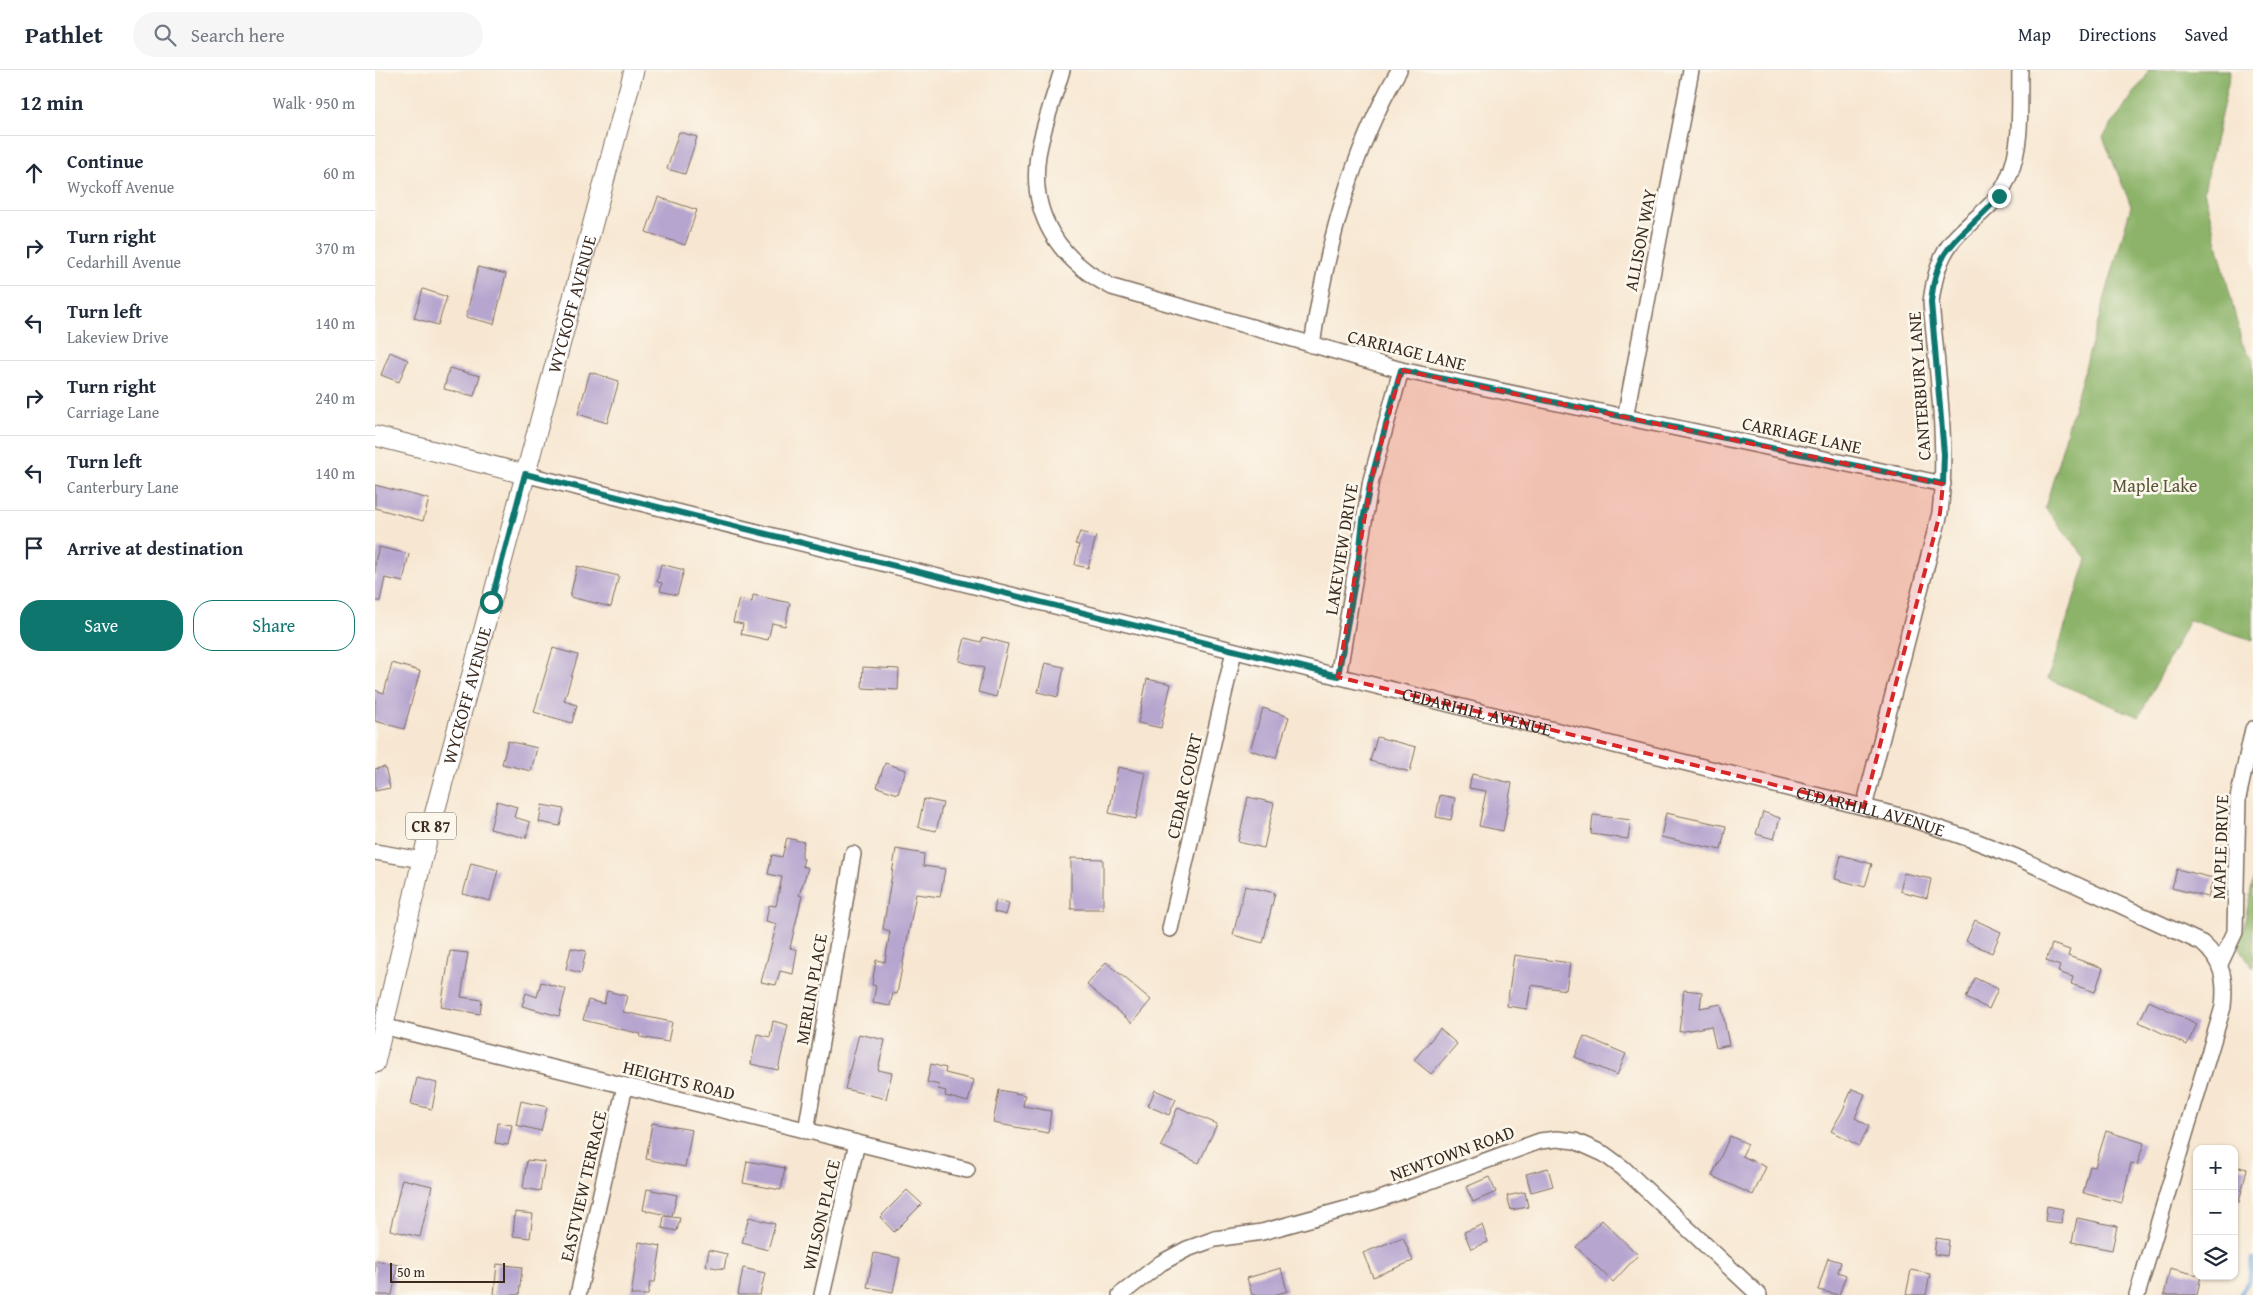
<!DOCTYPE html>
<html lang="en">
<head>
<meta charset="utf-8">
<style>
	:root { --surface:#fff; --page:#f6f6f7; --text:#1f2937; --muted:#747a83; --line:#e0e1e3; --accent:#0f766e }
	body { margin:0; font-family:"Gentium Book Plus",serif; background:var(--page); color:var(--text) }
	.controls { position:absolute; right:15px; bottom:15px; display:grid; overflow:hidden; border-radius:10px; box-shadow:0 1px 4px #0004 }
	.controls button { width:45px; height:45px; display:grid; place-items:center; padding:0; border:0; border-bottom:1px solid var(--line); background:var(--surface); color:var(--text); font:25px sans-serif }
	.scale { position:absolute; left:15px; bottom:12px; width:115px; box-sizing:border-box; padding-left:5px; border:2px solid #3b2a1e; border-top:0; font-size:14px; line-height:18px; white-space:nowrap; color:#3b2a1e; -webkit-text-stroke:4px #fbf7ec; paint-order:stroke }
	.stop { position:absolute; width:15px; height:15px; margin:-11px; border:4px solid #0f766e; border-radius:50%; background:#fff }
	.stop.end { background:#0f766e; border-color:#fff; box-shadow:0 1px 5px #0008 }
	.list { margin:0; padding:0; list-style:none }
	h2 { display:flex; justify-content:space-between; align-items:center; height:65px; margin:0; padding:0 20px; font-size:21px }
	h2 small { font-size:16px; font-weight:400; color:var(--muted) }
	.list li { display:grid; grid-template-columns:32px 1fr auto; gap:15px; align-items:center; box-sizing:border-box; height:75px; padding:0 20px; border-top:1px solid var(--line) }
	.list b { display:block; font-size:19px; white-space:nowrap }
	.list p { margin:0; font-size:16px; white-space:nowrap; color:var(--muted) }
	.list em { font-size:16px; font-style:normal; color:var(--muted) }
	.actions { display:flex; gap:10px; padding:15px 20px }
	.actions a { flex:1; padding:11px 0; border:1px solid var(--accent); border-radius:20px; text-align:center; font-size:18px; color:var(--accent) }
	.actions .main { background:var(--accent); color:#fff }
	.icon { flex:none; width:28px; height:28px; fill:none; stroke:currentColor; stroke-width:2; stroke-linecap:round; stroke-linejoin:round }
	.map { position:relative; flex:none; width:1878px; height:1225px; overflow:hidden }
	header { display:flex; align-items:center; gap:30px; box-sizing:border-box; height:70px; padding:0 25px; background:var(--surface); border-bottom:1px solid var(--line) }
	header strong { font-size:24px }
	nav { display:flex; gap:28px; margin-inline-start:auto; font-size:18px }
	.search { width:350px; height:45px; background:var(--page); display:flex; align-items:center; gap:12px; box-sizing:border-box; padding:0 18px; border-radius:28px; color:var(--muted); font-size:19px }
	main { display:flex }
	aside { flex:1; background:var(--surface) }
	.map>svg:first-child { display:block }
	.forest { fill:#8cb369; stroke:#646e44 }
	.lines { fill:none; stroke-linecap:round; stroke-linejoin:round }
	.stream { stroke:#6ea3db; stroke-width:4.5 }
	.building { fill:#b6a5cf }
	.minor-casing { stroke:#7d6c5d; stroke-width:18 }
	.major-casing { stroke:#7d6c5d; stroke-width:21 }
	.minor { stroke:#fff; stroke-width:15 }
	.major { stroke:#fff; stroke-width:19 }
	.route { stroke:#0f766e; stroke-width:6 }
	.marked { fill:#d62828; fill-opacity:0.2; stroke:#d62828; stroke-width:4; stroke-dasharray:10 6; stroke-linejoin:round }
	.labels { text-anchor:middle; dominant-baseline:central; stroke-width:5; stroke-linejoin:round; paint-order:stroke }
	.shield { fill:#fbf7ec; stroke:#75685c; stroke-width:1 }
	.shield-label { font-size:16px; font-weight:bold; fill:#3b2a1e }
	.street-label { font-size:18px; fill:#3b2a1e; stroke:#fbf7ec }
	.park-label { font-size:18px; fill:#585435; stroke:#fbf7ec }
</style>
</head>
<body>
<header>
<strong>Pathlet</strong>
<div class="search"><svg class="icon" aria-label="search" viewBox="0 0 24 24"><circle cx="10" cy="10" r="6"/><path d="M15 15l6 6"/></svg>Search here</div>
<nav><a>Map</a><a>Directions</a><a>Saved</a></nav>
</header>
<main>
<aside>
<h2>12 min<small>Walk · 950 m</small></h2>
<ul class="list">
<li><svg class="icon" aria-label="ahead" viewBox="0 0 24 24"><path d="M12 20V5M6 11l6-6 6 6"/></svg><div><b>Continue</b><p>Wyckoff Avenue</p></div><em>60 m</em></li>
<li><svg class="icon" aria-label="right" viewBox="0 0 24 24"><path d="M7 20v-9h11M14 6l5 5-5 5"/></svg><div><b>Turn right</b><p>Cedarhill Avenue</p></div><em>370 m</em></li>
<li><svg class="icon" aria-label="left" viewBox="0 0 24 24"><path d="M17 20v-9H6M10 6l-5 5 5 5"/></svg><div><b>Turn left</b><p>Lakeview Drive</p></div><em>140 m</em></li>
<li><svg class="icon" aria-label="right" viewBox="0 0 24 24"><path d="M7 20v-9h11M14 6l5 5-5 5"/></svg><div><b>Turn right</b><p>Carriage Lane</p></div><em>240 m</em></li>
<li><svg class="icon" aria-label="left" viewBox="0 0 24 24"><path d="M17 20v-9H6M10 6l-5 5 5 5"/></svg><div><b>Turn left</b><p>Canterbury Lane</p></div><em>140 m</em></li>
<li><svg class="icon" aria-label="arrive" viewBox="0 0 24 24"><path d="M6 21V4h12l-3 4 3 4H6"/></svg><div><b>Arrive at destination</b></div></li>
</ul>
<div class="actions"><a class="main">Save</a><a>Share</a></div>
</aside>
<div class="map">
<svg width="1878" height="1225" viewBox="0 0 1878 1225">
	<rect width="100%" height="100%" fill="#fbf7ec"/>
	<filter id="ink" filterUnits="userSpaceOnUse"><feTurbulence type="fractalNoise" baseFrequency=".02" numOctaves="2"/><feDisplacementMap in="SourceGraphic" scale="10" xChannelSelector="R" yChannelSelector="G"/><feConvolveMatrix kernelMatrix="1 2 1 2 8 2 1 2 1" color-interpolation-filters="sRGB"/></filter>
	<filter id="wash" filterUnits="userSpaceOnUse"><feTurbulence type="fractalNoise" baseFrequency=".0096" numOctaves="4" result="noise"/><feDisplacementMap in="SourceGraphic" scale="20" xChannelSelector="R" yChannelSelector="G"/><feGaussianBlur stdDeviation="1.12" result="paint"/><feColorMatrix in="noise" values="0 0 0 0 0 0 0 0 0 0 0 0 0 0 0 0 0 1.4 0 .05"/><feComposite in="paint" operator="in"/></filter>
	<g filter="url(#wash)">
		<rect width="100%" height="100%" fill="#f7e7d2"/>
		<path class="forest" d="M1773,0H1856L1829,121L1867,273L1878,290V570L1814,550L1764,647L1673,609L1712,489L1670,438L1756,136L1728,67L1772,5Z
			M1878,810V898L1860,870L1868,860Z"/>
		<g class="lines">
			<path class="stream" d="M1865,1225L1874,1210L1878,1189"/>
		</g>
		<g id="blocks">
			<path class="building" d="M304,62L322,67L310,104L292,99Z
				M283,127L322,140L310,175L271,162Z
				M103,197L131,204L119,254L91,247Z
				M48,219L72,227L63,255L39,248Z
				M15,282L33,290L24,312L6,305Z
				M74,298L105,306L99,326L69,319Z
				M215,302L244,311L232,353L203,344Z
				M0,415L54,429L48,451L0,438Z
				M705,462L721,466L713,498L700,495L704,475L700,474Z
				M4,477L34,484L28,512L10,508L5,531H0V492Z
				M286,494L309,500L302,525L285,521L287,513L282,512Z
				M202,496L244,506L236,537L195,527Z
				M378,525L415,533L410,556L397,553L393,570L366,564L368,554L358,552L364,529L377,532Z
				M608,567L633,574L621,627L603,622L609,598L584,591L590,568L606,572Z
				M178,578L203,585L189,631L202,635L197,653L159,642Z
				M17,593L45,601L29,659L0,651V620L9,623Z
				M670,593L689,597L683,627L663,622Z
				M488,597L524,599L523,620L487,618Z
				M772,609L796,614L786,658L763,653Z
				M888,638L914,647L901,688L875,680Z
				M1002,667L1041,677L1035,702L995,691Z
				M133,671L162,678L156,701L127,694Z
				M510,693L531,700L523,724L502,717Z
				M10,697L15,718L0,721V699Z
				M743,697L771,703L761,749L734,743Z
				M1097,704L1137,713L1128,761L1104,756L1111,721L1094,718Z
				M1065,725L1080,728L1076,750L1061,747Z
				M873,727L899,733L889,778L863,772Z
				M549,729L568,733L561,761L543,757Z
				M122,731L142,737L139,747L155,752L151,768L115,759Z
				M167,735L189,739L185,756L164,752Z
				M1388,742L1405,748L1399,769L1381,764Z
				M1291,743L1351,756L1346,780L1286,767Z
				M1218,745L1256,750L1253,769L1216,764Z
				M412,768L429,772L427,780V788L429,789L427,796L433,798L424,825L427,826L415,878L422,880L418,904L405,901L401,915L386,912L402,854L391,851L394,835L401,836L407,807L393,804L397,785L407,787Z
				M521,779L549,784L548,796L570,799L565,827L541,824L522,924L518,923L515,936L498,933L501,916L497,915L501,890L510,892L515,861L508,859Z
				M1466,785L1497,794L1490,817L1460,809Z
				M696,788L728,789V839H696Z
				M96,793L123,800L115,831L88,824Z
				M1802,799L1838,808L1833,827L1797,818Z
				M1529,803L1556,809L1552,828L1525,821Z
				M870,816L900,823L888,873L858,865Z
				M621,830L634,833L631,845L619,842Z
				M1600,850L1626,862L1617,883L1591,871Z
				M1677,874L1695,880L1693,886L1728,898L1720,922L1696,914L1698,907L1683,902L1685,896L1671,891Z
				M196,878L211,881L206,903L191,899Z
				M75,881L93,883L86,927L107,930L105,944L66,937Z
				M1139,885L1195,893L1191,920L1156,915L1152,939L1132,936Z
				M731,892L776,930L757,953L712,915Z
				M1600,908L1623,919L1614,939L1591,928Z
				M166,912L191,919L184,946L147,936L151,923L162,927Z
				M1309,920L1327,922L1325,938L1346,934L1354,975L1341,978L1336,956L1304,962Z
				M232,921L252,926L248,942L297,952L293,972L265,967L266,964L208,950L213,930L229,934Z
				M1774,931L1822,954L1812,975L1764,952Z
				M398,951L413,955L403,1000L376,994L382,964L395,967Z
				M1065,959L1082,974L1056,1004L1039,990Z
				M484,964L510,970L503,1000L517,1003L511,1029L470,1019Z
				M1209,966L1251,984L1242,1005L1200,987Z
				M556,994L571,998L570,1003L599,1010L593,1032L570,1026L571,1021L563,1019L564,1015L552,1012Z
				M42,1008L62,1013L57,1039L36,1034Z
				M1477,1019L1490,1024L1480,1048L1494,1056L1484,1076L1456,1061L1467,1042Z
				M624,1020L650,1025L648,1036L676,1041L673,1063L618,1053Z
				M780,1020L801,1029L794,1045L773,1036Z
				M146,1031L172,1037L166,1061L141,1055Z
				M803,1037L842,1054L824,1093L786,1076Z
				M123,1053L137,1055L133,1075L120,1073Z
				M277,1053L317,1060L310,1097L271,1089Z
				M1731,1061L1769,1073L1762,1095L1756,1093L1747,1133L1708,1123L1715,1096L1720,1097Z
				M1355,1066L1373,1074L1367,1086L1391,1097L1378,1125L1337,1106Z
				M152,1090L170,1092L165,1121L148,1118Z
				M372,1091L410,1098L406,1120L368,1113Z
				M1859,1096L1872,1099L1864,1132H1859Z
				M1173,1098L1178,1116L1156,1122L1151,1104Z
				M1114,1107L1121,1122L1098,1132L1091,1117Z
				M27,1109L57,1116L45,1167L15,1160Z
				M272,1119L302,1125L297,1146L268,1140Z
				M532,1120L547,1134L519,1162L505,1147Z
				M1150,1122L1153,1137L1136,1140L1132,1126Z
				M1672,1136L1688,1139L1686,1153L1670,1151Z
				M140,1142L158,1144L155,1168L138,1166Z
				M289,1146L305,1148L302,1161L287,1158Z
				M374,1147L400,1154L393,1180L367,1173Z
				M1702,1148L1742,1156L1737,1180L1697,1172Z
				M1227,1150L1263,1185L1238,1212L1201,1177Z
				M1107,1155L1113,1172L1096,1179L1089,1162Z
				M1028,1167L1038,1191L998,1207L988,1183Z
				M1561,1168L1574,1170L1572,1186L1559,1184Z
				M264,1172L286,1176L280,1212H275L273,1225H256Z
				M334,1180L352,1184L349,1199L331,1196Z
				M499,1183L525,1188L518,1222L492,1217Z
				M1453,1188L1466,1192L1463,1202L1471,1205L1464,1225L1443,1220Z
				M0,1190L23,1195L17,1225H0Z
				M122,1194L147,1197L144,1225H119Z
				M368,1198L390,1203L385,1225H363Z
				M906,1198L912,1221L899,1225H877L872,1208Z
				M1795,1198L1826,1206L1822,1225H1789Z
				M1536,1200L1555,1204L1551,1225H1531Z"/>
		</g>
	</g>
	<g filter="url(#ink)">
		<use href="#blocks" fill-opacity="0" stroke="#7d6c5d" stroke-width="1"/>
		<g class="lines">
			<defs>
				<g id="minor">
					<path d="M687,0C679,28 668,56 663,85C654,145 685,191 737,217L1026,300L1568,414"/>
					<path d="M937,275C951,179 975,85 1024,0"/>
					<path d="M1250,348L1316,0"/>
					<path id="s1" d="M149,404L1533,748L1595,769L1641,787L1827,873C1848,891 1851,910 1848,937L1762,1225"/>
					<path d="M963,607L996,410L1026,300"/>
					<path d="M1489,737L1565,443C1573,373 1562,301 1556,232C1559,209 1564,186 1580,168C1600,146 1622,136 1634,106C1648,73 1644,35 1645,0"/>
					<path d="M0,782L47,790"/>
					<path d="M795,859L859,581"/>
					<path d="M1845,894L1860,862L1863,728L1878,659"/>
					<path d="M7,956L592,1100"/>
					<path d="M431,1061L478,784"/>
					<path d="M203,1225L250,1016"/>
					<path d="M447,1225L482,1073"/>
					<path d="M745,1225L786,1193L812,1179L840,1169L887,1162L1000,1131L1165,1071L1182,1069L1200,1071L1229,1084L1248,1098L1384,1225"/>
				</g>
				<g id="major">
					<path d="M0,366L149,404"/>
					<path id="s2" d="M0,993L47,790L259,0"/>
				</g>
			</defs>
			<use href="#minor" class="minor-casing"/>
			<use href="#major" class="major-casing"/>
			<use href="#minor" class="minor"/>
			<use href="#major" class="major"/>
		</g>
	</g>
	<g class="lines" filter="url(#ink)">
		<path class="route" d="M116,532L150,404L963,606L983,495L988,450L996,410L1026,300L1568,414L1569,384L1556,232C1562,170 1589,168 1624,126"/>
	</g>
	<path class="marked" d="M1026,300L1568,414L1565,443L1489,737L963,607L996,410Z"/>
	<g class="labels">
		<rect class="shield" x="31" y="742.5" width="50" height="27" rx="4"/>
		<g class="shield-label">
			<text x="56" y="756">CR 87</text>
		</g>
		<g class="street-label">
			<text transform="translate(1265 170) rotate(-79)">ALLISON WAY</text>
			<text stroke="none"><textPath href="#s2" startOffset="784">WYCKOFF AVENUE</textPath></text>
			<text transform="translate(1032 280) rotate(14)">CARRIAGE LANE</text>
			<text transform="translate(1544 316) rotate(-94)">CANTERBURY LANE</text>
			<text transform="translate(1427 365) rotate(12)">CARRIAGE LANE</text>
			<text transform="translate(966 479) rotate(-81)">LAKEVIEW DRIVE</text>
			<text stroke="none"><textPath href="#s2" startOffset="379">WYCKOFF AVENUE</textPath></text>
			<text stroke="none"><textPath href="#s1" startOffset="982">CEDARHILL AVENUE</textPath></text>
			<text transform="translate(809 716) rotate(-77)">CEDAR COURT</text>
			<text stroke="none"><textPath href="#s1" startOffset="1388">CEDARHILL AVENUE</textPath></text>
			<text transform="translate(1845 777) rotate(-88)">MAPLE DRIVE</text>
			<text transform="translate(436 919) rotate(-80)">MERLIN PLACE</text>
			<text transform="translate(304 1010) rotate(14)">HEIGHTS ROAD</text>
			<text transform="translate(1077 1083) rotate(-20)">NEWTOWN ROAD</text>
			<text transform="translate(208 1116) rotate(-77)">EASTVIEW TERRACE</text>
			<text transform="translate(446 1145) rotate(-77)">WILSON PLACE</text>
		</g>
		<g class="park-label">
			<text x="1780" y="415">Maple Lake</text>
		</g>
	</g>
</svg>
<div class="controls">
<button>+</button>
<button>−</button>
<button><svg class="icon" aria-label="layers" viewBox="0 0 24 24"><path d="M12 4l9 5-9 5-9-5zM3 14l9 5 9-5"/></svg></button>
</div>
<div class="scale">50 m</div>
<div class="stop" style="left:116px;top:532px"></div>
<div class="stop end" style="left:1624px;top:126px"></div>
</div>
</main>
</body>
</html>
